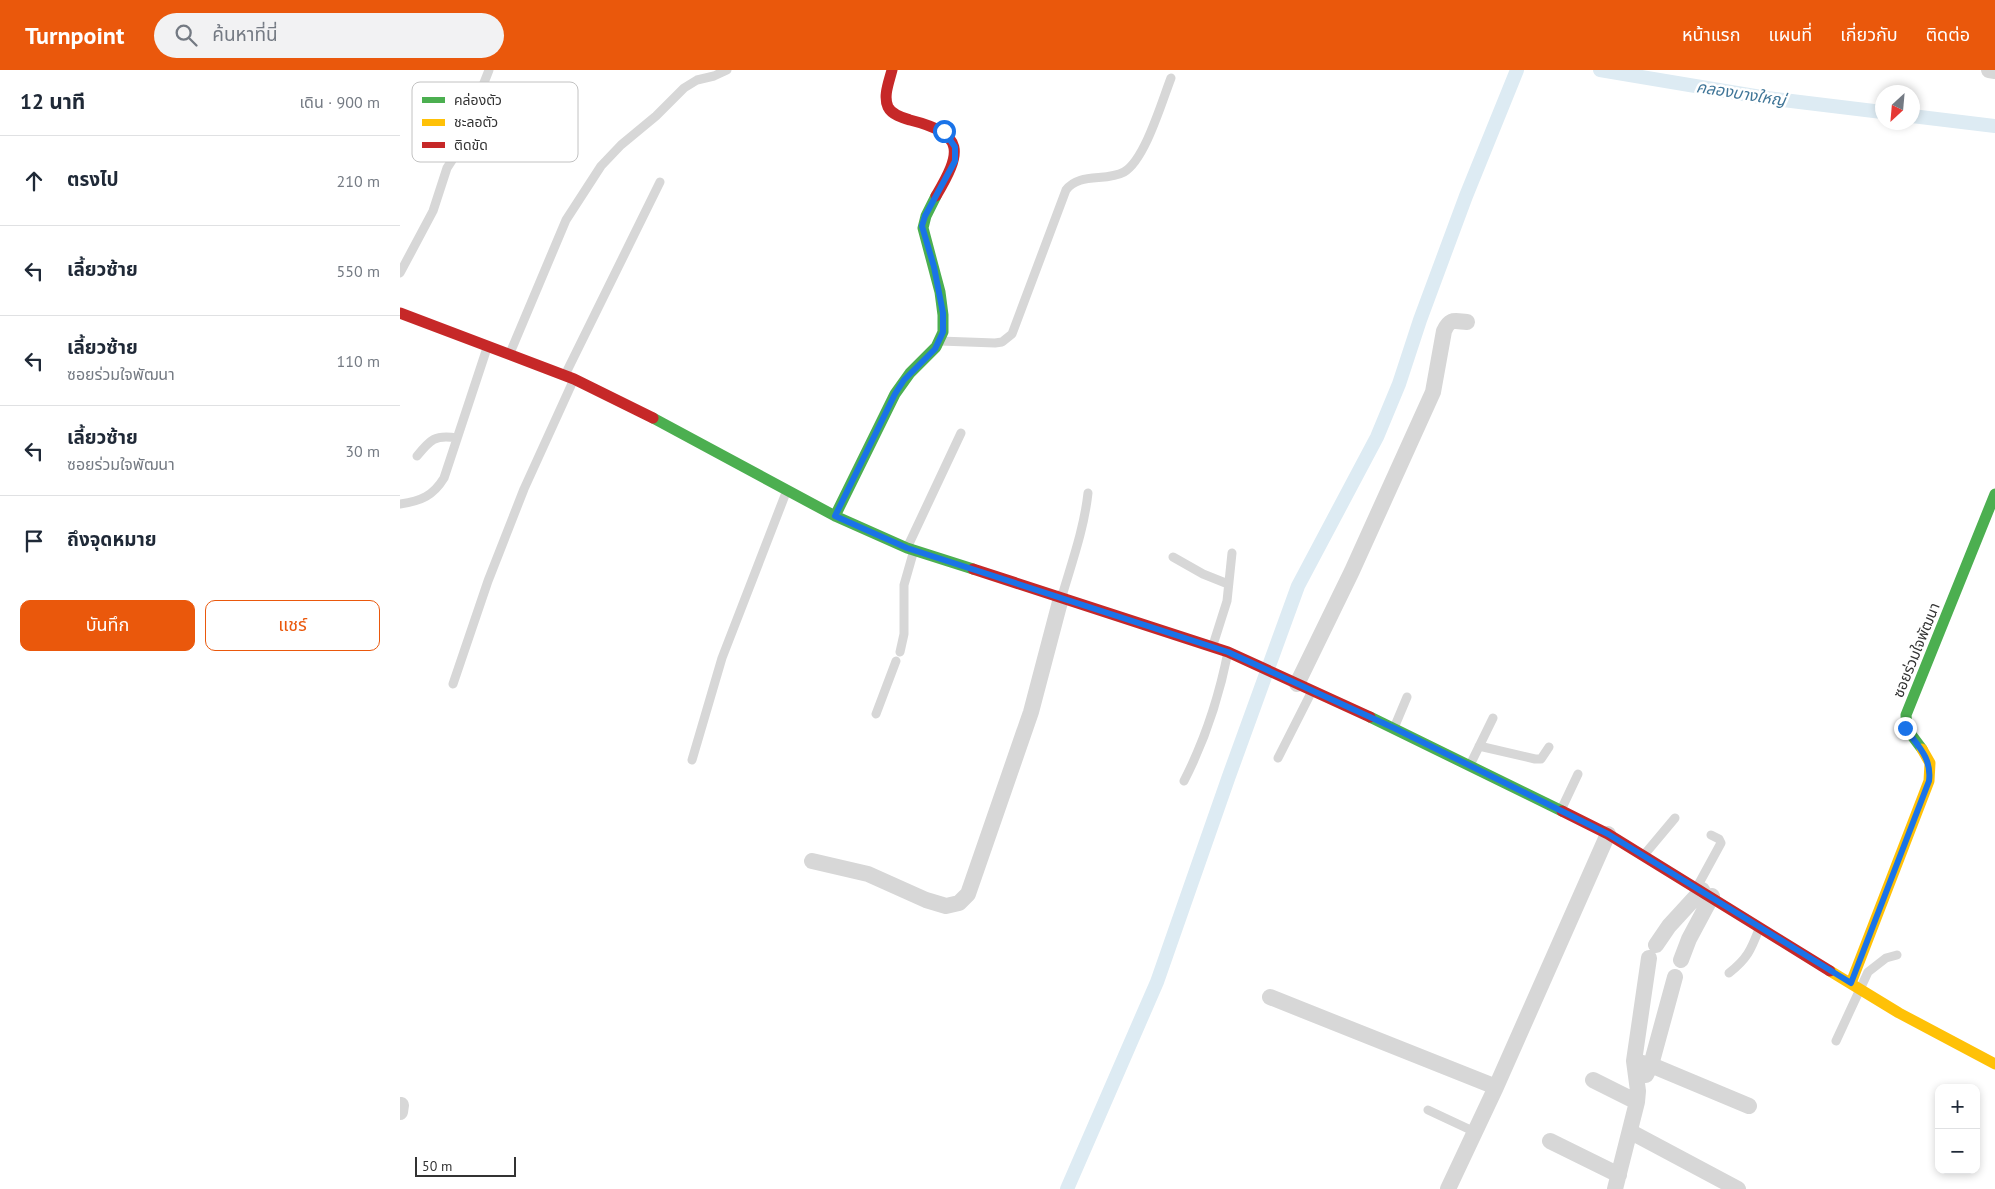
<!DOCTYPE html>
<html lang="th">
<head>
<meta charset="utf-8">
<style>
	:root { --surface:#fff; --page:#f2f2f3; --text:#1f2937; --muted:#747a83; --line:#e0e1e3; --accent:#ea580c }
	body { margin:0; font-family:"PT Sans","Noto Sans Thai",sans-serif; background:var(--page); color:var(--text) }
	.controls { position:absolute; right:15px; bottom:15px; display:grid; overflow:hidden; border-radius:10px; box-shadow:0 2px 8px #0003 }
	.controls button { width:45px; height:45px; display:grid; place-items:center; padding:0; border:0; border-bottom:1px solid var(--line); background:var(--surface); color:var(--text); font:25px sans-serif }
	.compass { position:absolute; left:1475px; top:15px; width:45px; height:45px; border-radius:50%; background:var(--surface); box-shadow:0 2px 8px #0003; rotate:206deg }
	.scale { position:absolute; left:15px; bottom:12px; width:101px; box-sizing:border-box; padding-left:5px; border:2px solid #333; border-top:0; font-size:14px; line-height:18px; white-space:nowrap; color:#333; -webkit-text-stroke:4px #fff; paint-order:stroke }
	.stop { position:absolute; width:15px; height:15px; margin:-11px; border:4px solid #1a73e8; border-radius:50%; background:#fff }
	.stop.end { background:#1a73e8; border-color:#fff; box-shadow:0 1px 5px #0008 }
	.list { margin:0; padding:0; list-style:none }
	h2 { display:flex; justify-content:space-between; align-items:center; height:65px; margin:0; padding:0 20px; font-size:21px }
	h2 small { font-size:16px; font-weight:400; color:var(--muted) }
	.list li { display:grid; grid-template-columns:32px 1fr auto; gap:15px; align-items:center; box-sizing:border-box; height:90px; padding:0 20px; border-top:1px solid var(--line) }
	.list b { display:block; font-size:19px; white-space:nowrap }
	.list p { margin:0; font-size:16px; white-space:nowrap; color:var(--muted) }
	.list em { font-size:16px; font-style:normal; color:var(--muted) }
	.actions { display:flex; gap:10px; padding:15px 20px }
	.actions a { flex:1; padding:11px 0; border:1px solid var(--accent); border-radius:10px; text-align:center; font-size:18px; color:var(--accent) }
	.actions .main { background:var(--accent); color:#fff }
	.icon { flex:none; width:28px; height:28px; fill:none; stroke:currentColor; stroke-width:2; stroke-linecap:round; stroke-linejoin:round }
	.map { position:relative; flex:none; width:1595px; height:1119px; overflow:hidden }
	header { display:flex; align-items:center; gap:30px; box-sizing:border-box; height:70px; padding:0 25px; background:var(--accent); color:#fff }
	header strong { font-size:24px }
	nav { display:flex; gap:28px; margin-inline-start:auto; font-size:18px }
	.search { width:350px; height:45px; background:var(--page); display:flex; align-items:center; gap:12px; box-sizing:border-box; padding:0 18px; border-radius:28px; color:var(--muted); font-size:19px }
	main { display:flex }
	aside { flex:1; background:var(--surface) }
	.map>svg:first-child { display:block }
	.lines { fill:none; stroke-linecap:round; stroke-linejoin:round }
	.canal { stroke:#ddebf3; stroke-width:14 }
	.lane { stroke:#d7d7d7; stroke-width:9 }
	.street { stroke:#d7d7d7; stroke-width:16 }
	.fast { stroke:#4caf50; stroke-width:11 }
	.slow { stroke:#ffc107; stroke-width:11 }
	.jam { stroke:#c62828; stroke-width:11 }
	.route { stroke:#1a73e8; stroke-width:6 }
	.labels { text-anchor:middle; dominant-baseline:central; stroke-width:5; stroke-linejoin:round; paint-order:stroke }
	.street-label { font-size:15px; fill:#333; stroke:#fff }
	.water-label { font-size:16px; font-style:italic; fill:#3f7597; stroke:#fff }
	.key { fill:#fff; stroke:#c2c2c2; stroke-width:1 }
	.key-label { font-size:14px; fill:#333 }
</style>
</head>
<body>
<header>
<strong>Turnpoint</strong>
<div class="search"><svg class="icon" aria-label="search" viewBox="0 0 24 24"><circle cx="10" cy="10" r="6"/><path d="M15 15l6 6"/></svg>ค้นหาที่นี่</div>
<nav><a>หน้าแรก</a><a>แผนที่</a><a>เกี่ยวกับ</a><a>ติดต่อ</a></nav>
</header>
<main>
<aside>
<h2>12 นาที<small>เดิน · 900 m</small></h2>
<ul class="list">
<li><svg class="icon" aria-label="ahead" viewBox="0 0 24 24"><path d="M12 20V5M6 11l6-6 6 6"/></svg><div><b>ตรงไป</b></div><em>210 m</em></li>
<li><svg class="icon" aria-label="left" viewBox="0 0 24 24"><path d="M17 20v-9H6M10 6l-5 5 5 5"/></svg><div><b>เลี้ยวซ้าย</b></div><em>550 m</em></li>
<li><svg class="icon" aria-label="left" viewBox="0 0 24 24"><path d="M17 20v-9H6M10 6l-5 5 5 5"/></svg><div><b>เลี้ยวซ้าย</b><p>ซอยร่วมใจพัฒนา</p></div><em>110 m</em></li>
<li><svg class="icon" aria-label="left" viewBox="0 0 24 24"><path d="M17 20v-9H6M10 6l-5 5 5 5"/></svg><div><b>เลี้ยวซ้าย</b><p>ซอยร่วมใจพัฒนา</p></div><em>30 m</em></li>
<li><svg class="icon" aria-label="arrive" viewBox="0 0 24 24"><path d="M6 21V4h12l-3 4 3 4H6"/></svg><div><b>ถึงจุดหมาย</b></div></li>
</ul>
<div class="actions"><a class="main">บันทึก</a><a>แชร์</a></div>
</aside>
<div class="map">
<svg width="1595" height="1119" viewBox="0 0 1595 1119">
	<rect width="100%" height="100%" fill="#fff"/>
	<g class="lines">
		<path class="canal" d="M1200,0L1367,28L1482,42
			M1512,46L1595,56
			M667,1119L757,912L829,706L898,516L977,367L999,314L1020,250L1066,126L1117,0"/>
		<path class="lane" d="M0,203L33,141L47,98L56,84L89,0
			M540,271L595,273L602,272L612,264L666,120C679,102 706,112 724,102C745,90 762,31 771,8
			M110,283L166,150L201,96L221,75L256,46L284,18L297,10L314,6L327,0
			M165,305L260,112
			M17,386C30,370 35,364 57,368
			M0,434C21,431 33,426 44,408L87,278
			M507,478L561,363
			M773,487L803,504L828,514
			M662,526C672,492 684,459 688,423
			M813,575L827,531L832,483
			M500,582L504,564V515L514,480
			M53,614L88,511L124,419L174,309
			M476,644L496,591
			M994,658L1007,627
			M1079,676L1135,689H1141L1149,677
			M878,688L912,621
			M292,690L322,588L387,420
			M1070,695L1093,648
			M784,711C805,670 819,627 828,582
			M1161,740L1178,704
			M1244,785L1275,748
			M1297,817L1321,773L1319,769L1311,765
			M1329,903C1347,889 1351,880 1359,859
			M1436,971L1468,902L1486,888L1497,885
			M1028,1040L1075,1062"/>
		<path class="street" d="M1589,0L1595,1
			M897,614L952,501L1033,322L1044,261C1050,248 1054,251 1067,252
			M412,791L468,804L526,830L546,836L559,833L568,824L631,642L661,528
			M1256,875L1269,856L1302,820
			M1281,890L1289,869L1312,826
			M870,927L1096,1017
			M1234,991L1251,995L1349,1036
			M1246,1005L1251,995L1275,907
			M1193,1010L1237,1032
			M0,1042L1,1035
			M1231,1062L1338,1119
			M1150,1071L1219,1105
			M1048,1119L1096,1017L1208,764
			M1215,1119L1237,1032L1238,1021L1234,991L1249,888"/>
		<path class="fast" d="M253,348L435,446L507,478L573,499
			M435,446L495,324L510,303L536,277L543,262V245L540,222L523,158L526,146L536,126
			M970,647L1162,741
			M1522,679L1507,659L1506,645L1595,424"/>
		<path class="slow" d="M1430,901L1499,943L1595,994
			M1451,913L1529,711L1530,693L1522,679"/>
		<path class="jam" d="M492,0C489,12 483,26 488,37C492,45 503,48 510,50C566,64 562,82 536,126
			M0,243L174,309L253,348
			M573,499L828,582L970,647
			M1162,741L1208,764L1430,901"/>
	</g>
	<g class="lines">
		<path class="route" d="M544,61L555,77V91L525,146L522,156L534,197L543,243V262L535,279L504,310L495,324L435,446L507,478L828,582L994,658L1208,764L1451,913L1529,711C1532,688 1518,676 1505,658"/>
	</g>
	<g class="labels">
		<g class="street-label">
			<text transform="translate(1516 580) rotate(-68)">ซอยร่วมใจพัฒนา</text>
		</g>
		<g class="water-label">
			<text transform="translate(1341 23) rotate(9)">คลองบางใหญ่</text>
		</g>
	</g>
	<rect x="12" y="12" width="166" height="80" rx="8" class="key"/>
	<rect x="22" y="27" width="23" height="6" fill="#4caf50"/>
	<rect x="22" y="49" width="23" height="7" fill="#ffc107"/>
	<rect x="22" y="72" width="23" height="6" fill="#c62828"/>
	<g class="key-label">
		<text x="54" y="35">คล่องตัว</text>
		<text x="54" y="57">ชะลอตัว</text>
		<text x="54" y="80">ติดขัด</text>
	</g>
</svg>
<div class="controls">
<button>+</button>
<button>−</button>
</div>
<svg class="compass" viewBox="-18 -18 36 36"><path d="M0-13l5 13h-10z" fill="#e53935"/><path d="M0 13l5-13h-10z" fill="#747a83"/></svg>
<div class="scale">50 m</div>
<div class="stop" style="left:544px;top:61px"></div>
<div class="stop end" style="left:1505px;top:658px"></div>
</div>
</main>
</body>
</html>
